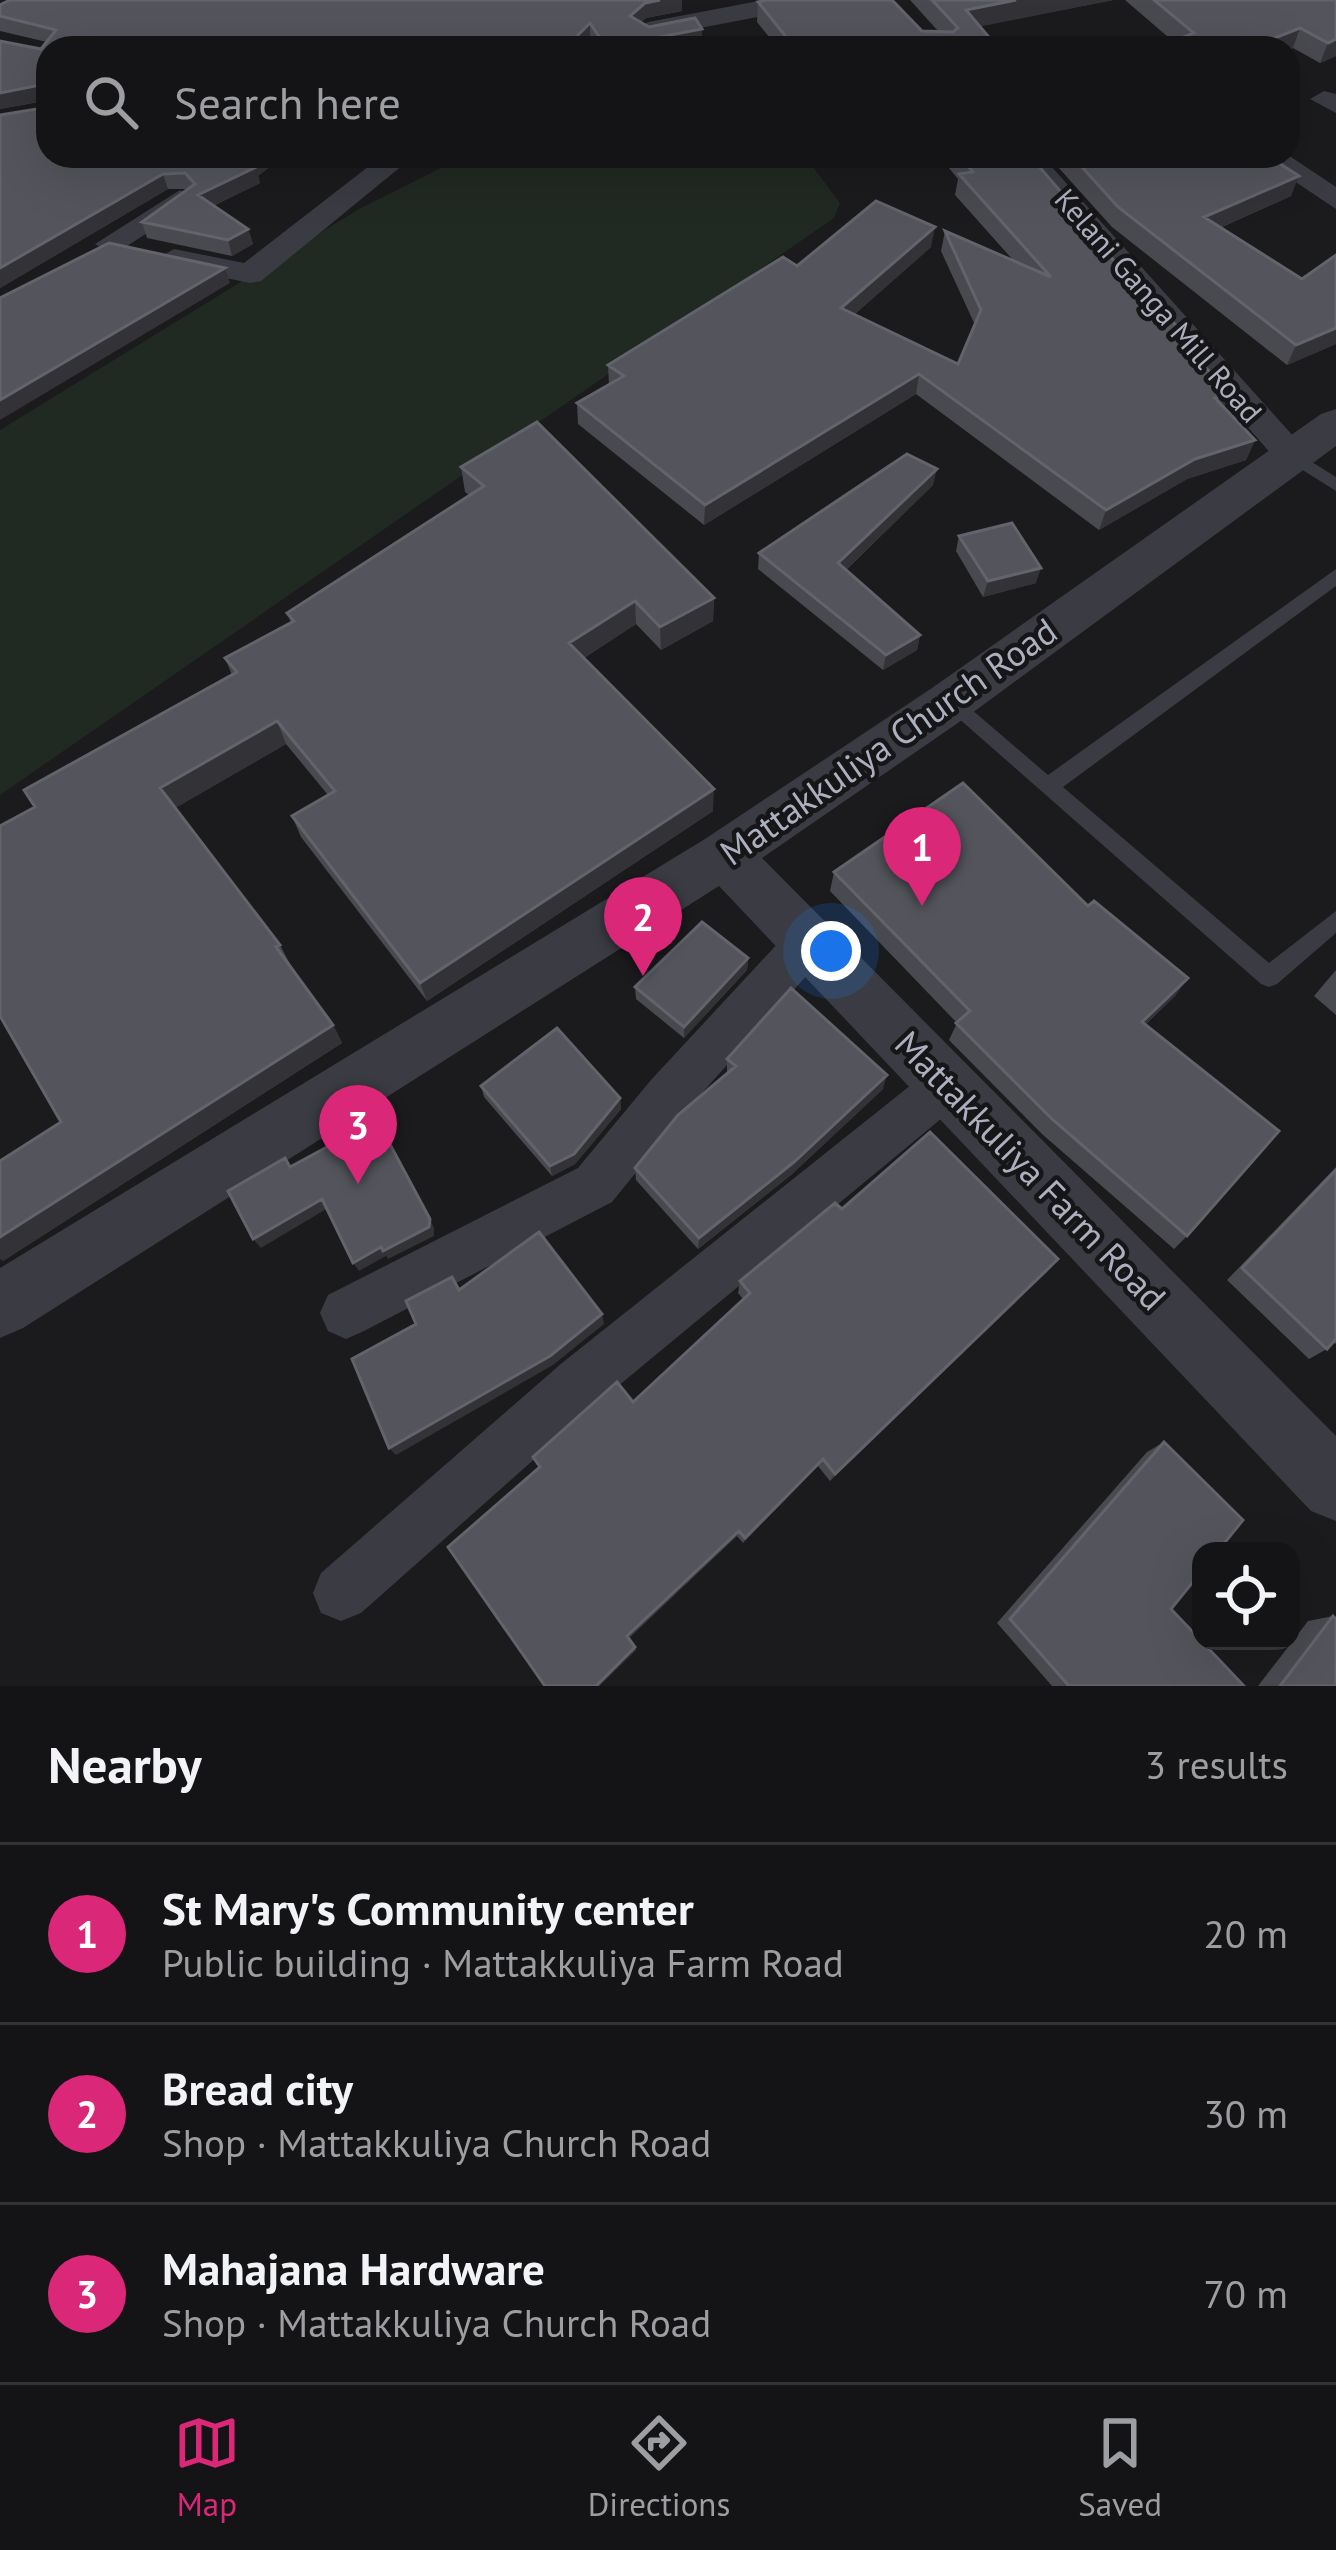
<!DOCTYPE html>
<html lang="en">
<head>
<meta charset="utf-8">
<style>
	:root { --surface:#141416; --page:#1d1d1f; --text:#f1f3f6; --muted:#9d9ea1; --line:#333335; --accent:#db2777 }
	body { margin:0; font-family:"PT Sans",sans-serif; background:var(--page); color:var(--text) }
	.controls { position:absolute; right:36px; bottom:36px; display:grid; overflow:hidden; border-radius:24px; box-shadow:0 12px 48px #0002 }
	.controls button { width:108px; height:108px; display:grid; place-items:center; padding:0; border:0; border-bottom:3px solid var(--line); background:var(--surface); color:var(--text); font:60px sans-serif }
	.you { position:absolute; left:831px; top:951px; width:42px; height:42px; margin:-30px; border:9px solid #fff; border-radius:50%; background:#1a73e8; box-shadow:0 0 0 18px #1a73e833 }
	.badge { display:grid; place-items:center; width:78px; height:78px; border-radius:50%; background:var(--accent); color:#fff; font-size:39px; font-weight:700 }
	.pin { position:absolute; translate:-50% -99px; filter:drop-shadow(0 3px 6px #0008) }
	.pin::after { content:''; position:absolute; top:63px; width:42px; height:36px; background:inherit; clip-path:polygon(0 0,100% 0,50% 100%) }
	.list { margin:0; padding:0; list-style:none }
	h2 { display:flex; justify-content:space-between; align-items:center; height:156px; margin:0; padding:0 48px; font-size:51px }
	h2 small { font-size:39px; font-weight:400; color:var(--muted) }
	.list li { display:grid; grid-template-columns:78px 1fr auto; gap:36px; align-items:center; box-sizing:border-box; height:180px; padding:0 48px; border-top:3px solid var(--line) }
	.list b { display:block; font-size:45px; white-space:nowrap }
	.list p { margin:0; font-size:39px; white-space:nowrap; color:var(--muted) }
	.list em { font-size:39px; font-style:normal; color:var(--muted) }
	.icon { flex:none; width:66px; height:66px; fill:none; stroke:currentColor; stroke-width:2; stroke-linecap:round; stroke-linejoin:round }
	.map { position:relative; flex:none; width:1336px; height:1686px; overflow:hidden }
	.search { position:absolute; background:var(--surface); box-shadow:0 12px 48px #0002; left:36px; right:36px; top:36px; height:132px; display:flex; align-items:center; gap:30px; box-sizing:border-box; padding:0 42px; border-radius:36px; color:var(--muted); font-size:45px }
	.sheet { height:696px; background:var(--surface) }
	nav { display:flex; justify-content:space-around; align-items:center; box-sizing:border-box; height:168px; border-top:3px solid var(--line); background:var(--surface); font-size:33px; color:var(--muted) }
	nav a { display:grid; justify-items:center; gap:6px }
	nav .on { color:var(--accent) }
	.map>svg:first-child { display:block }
	.green { fill:#202922 }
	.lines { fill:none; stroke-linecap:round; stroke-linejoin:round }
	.service { fill:#3b3c43; fill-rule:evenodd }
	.minor { fill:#3b3c43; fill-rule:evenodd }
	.tertiary { fill:#3b3c43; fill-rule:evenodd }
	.wall { fill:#494a50 }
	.shaded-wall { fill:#323237 }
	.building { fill:#54555c; stroke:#62636b; stroke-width:3 }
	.labels { text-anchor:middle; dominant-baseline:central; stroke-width:9; stroke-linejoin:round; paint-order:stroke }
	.far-street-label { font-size:30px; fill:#acb0be; stroke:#161518 }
	.street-label { font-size:36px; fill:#acb0be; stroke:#161518 }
</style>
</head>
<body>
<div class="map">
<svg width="1336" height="1686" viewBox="0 0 1336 1686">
	<rect width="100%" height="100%" fill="#1b1a1d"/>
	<path class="green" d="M465,156H649L681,167L726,156H805L840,203L834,218L0,795V430L359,209Z"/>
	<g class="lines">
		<path class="service" d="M1291,449L1336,477V491L1285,459V451Z
			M1336,569V586L1063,787L1269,963L1336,911V933L1277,984L1269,987L1261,984L940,702L950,694L957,697L1048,775Z"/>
		<path class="minor" d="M764,0H817L804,8L648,38L635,30L648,22Z
			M1324,91L1336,94V113L1310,99Z
			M1288,155L1336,187V209L1257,156Z
			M382,156H414L261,281L250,283L163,265L159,258L174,249L244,263Z
			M1013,156H1042L1303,447L1308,455L1303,463H1279Z
			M180,190L195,199L190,205L121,250L110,253L95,244Z
			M809,922L825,927L831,941L825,955L685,1112L612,1202L364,1331L346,1339L328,1331L320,1313L328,1295L578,1168L651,1080L793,927Z
			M948,1062L965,1069L971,1084L965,1099L600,1401L361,1613L341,1621L321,1613L313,1593L321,1573L562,1363L931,1069Z"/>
		<path class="tertiary" d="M1336,409V446L968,716L762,858L1336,1436V1521L1311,1511L719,886L23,1328L0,1338V1268L705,839L932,688L1321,414Z"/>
	</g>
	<path class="wall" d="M10,0H682V11L646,18L641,22L649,27L695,18L702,29L701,45L685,48H597L590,39L581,48H48V156H283L258,176L260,183L213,206L248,229L253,244L232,256L147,238L142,222L188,189H168L0,288V115L43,108L44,101L0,109V41L41,49L47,42L0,31V5Z
		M910,0H1113L980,26L998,48H778L757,22L758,2L922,31L939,32Z
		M1125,0H1336V56L1320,63L1293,48L1288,50V48H1173L1175,43Z
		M939,156H1030L1061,192L1059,202L1194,344L1191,352L1230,393L1224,407L1255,440L1246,460L1187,479L1099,530L916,394L704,525L578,424L577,403L609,385L608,365L797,266L931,247L855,314L958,364L975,325L941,251L945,231L1013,260L955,195L958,179Z
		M1048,156H1268L1291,196L1220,228L1336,344L1287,365L1112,227Z
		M461,467L714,598L713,621L661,650L636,624L584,658L713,811L427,1001L301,837L292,816L328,795L286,744L175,808L280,945L290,964L333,1025L342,1043L3,1261L61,1122L35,807L232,675L225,658L291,623L287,613L469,495L465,492Z
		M933,485L846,570L920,635L917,650L883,670L758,569L759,553Z
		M959,536L1036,583L983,597L956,551Z
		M834,872L1176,995L1145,1025L1187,1236L1174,1249L1042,1134L949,1040L957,1023L830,891Z
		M748,958L747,970L684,1038L636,999L635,987Z
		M1336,970V1015L1314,996Z
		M727,1059L883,1089L791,1175L698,1249L636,1180L635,1168L727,1074Z
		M481,1086L620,1098L621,1109L575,1164L552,1176L484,1097Z
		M1336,1167V1344L1333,1342L1327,1349L1309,1359L1227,1280Z
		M842,1209L1048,1271L830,1481L818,1466L743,1543L737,1536L629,1638L636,1650L599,1686L539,1468L533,1457L633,1402L743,1299L738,1293L740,1281Z
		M1164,1442L1171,1609L1244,1686H1052L997,1623L1147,1452Z
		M1333,1616L1336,1686H1258L1308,1621Z"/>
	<path class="shaded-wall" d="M660,0H682V11L646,18L631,32L630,16L645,3Z
		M1016,0H1113L963,30L966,10Z
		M590,23V39L581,48H565Z
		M1300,28L1293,48L1288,50V48H1249Z
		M702,29L701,45L685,48H606Z
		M1336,39V56L1320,63L1328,43Z
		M45,84L48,100L0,109V93Z
		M260,156H283L258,176L260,183L202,211L198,195Z
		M163,174L168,189L0,288V268Z
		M1299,176L1291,196L1197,238L1204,217Z
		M935,227L931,247L839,328L841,308Z
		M248,229L253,244L232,256L228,240Z
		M225,268L230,283L0,420V400Z
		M1336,328V344L1287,365L1296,345Z
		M919,374L916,394L704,525L705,505Z
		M1230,393L1222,413L1215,398Z
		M1255,440L1246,460L1187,479L1099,530L1106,510L1195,459Z
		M937,469L933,485L836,579L838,563Z
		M1041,568L1036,583L983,597L988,581Z
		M714,598L713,621L661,650L660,627Z
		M635,601L636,624L571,666L569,643Z
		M920,635L917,650L883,670L886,655Z
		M277,721L286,744L172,810L160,788Z
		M714,789L713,811L427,1001L420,983Z
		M748,958L747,970L684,1038V1027Z
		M1188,978L1176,995L1130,1039L1142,1022Z
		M333,1025L342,1043L3,1261L0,1259V1237Z
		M887,1075L883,1089L791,1175L698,1249L699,1238Z
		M620,1098L621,1109L575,1164L552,1176L550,1166Z
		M322,1199L328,1208L261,1248L253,1239Z
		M430,1219L434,1228V1236L388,1259L386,1256L359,1271L353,1263Z
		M1058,1259L1048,1271L830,1481L835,1474Z
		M602,1314L604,1324L553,1365L396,1455L389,1448Z
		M823,1459L818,1466L743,1543L745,1538Z
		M739,1531L737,1536L628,1638L627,1636Z
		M635,1647L636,1650L599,1686H596Z"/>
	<path class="building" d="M10,0H660L645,3L630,16L649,27L695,18L702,29L606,47L590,23L565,48H48V156H260L250,164L256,167L198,195L248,229L228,240L142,222L195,184L185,173L163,174L0,268V115L43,108L45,84L0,93V41L41,49L56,30L0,16V5Z
		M766,0H892L922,31L953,32L958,28L932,0H1016L966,10L998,48H795L758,2Z
		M1154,0H1336V39L1328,43L1300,28L1249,48H1189L1176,40L1194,33Z
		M960,156H1030L1061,192L1055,199L1194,344L1185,346L1230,393L1215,398L1255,440L1195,459L1106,510L919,374L705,505L577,403L624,376L608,365L783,257L797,266L876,201L935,227L841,308L958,364L981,310L945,231L1051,277L959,174L973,172Z
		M1072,156H1268L1299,176L1204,217L1302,279L1336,255V328L1296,345L1118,207Z
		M109,243L225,268L0,400V298Z
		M537,422L714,598L660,627L635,601L569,643L714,789L420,983L292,816L335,791L277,721L160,788L280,945L276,947L333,1025L0,1237V1161L61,1122L0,1016V826L35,807L24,790L237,672L225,658L294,621L287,613L484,486L461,467Z
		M907,454L937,469L838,563L920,635L886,655L759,553Z
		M1012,523L1041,568L988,581L959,536Z
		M963,783L1088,906L1094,901L1188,978L1142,1022L1279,1131L1187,1236L1052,1119L956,1023L970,1011L834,872Z
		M702,922L748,958L684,1027L635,987Z
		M791,988L887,1075L794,1162L699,1238L635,1168L678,1115L736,1066L727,1059Z
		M557,1028L620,1098L574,1154L550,1166L481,1086Z
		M377,1120L430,1219L429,1227L383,1251L381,1247L353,1263L322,1199L253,1239L228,1191L285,1158L290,1167Z
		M930,1132L1058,1259L835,1474L823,1459L745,1538L739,1531L627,1636L635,1647L596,1686H545L448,1547L540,1467L533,1457L617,1382L633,1402L750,1293L740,1281L835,1203L842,1209Z
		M1336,1170V1339L1327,1349L1242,1268Z
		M539,1232L602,1314L550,1356L389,1448L352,1359L416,1324L406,1301L452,1277L459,1290Z
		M1164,1442L1243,1520L1218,1551H1201V1572L1171,1609L1244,1686H1069L1010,1619Z
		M1333,1616L1336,1619V1686H1280Z"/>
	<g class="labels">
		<g class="far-street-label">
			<text transform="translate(1159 305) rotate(49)">Kelani Ganga Mill Road</text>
		</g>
		<g class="street-label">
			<text transform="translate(888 741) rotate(-35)">Mattakkuliya Church Road</text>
			<text transform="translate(1031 1170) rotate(46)">Mattakkuliya Farm Road</text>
		</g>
	</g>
</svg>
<div class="controls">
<button><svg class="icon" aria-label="locate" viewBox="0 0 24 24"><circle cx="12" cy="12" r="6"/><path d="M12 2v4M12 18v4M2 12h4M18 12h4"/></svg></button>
</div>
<div class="you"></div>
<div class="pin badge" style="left:922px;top:906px">1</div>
<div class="pin badge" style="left:643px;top:976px">2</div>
<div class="pin badge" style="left:358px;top:1184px">3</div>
<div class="search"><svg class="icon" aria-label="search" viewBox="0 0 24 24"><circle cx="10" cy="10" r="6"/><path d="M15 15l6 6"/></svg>Search here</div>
</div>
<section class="sheet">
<h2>Nearby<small>3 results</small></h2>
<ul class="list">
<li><span class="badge">1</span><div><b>St Mary's Community center</b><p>Public building · Mattakkuliya Farm Road</p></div><em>20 m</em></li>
<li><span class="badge">2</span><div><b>Bread city</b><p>Shop · Mattakkuliya Church Road</p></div><em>30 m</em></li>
<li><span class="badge">3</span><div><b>Mahajana Hardware</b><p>Shop · Mattakkuliya Church Road</p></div><em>70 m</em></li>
</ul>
</section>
<nav>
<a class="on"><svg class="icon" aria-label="map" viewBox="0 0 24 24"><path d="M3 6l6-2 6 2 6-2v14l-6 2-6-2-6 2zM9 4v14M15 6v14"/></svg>Map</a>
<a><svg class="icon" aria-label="directions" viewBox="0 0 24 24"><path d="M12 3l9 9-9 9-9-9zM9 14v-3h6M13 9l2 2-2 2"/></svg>Directions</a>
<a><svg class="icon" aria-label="saved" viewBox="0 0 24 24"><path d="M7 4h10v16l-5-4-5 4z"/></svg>Saved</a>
</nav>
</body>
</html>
